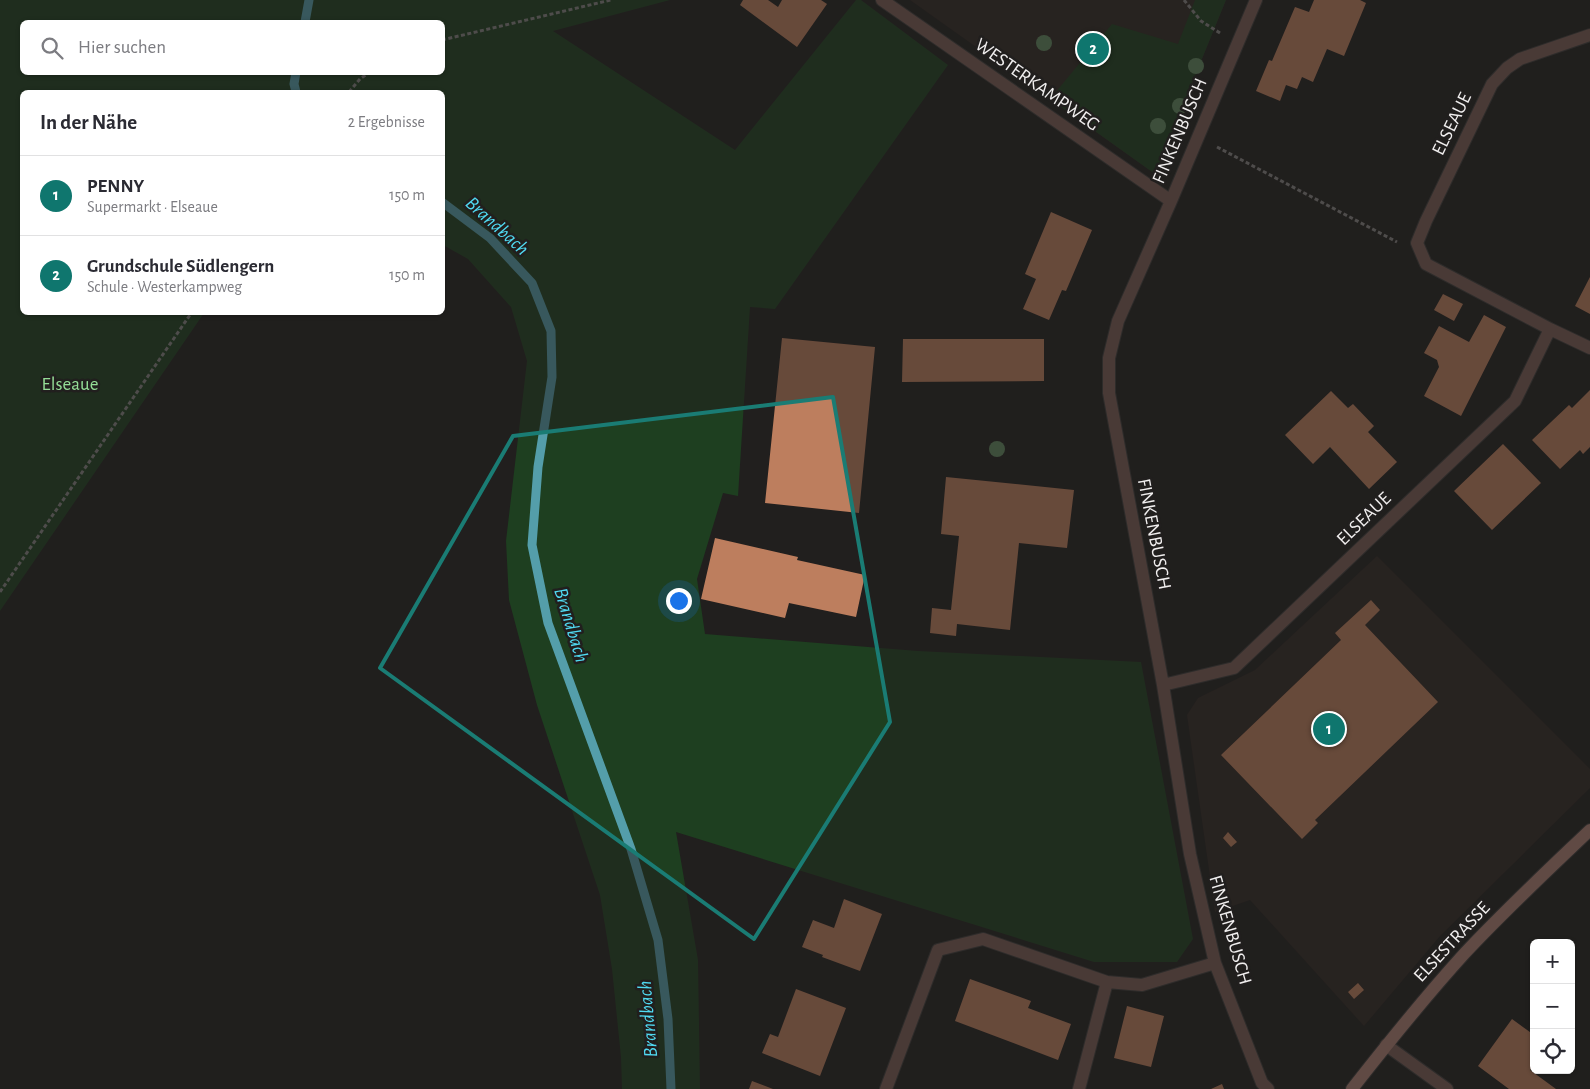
<!DOCTYPE html>
<html lang="de">
<head>
<meta charset="utf-8">
<style>
	:root { --surface:#fff; --page:#f7f7f7; --text:#2b2b33; --muted:#7c7c81; --line:#e1e1e2; --accent:#0f766e }
	body { margin:0; font-family:"Alegreya Sans",sans-serif; background:var(--page); color:var(--text) }
	.controls { position:absolute; right:15px; bottom:15px; display:grid; overflow:hidden; border-radius:8px; box-shadow:0 1px 4px #0004 }
	.controls button { width:45px; height:45px; display:grid; place-items:center; padding:0; border:0; border-bottom:1px solid var(--line); background:var(--surface); color:var(--text); font:25px sans-serif }
	.you { position:absolute; left:678px; top:600px; width:18px; height:18px; margin:-12px; border:4px solid #fff; border-radius:50%; background:#1a73e8; box-shadow:0 0 0 8px #1a73e833 }
	.badge { display:grid; place-items:center; width:32px; height:32px; border-radius:50%; background:var(--accent); color:#fff; font-size:16px; font-weight:700 }
	.pin { position:absolute; translate:-50% -50%; border:2px solid #fff; box-shadow:0 1px 5px #0006 }
	.list { margin:0; padding:0; list-style:none }
	h2 { display:flex; justify-content:space-between; align-items:center; height:65px; margin:0; padding:0 20px; font-size:21px }
	h2 small { font-size:16px; font-weight:400; color:var(--muted) }
	.list li { display:grid; grid-template-columns:32px 1fr auto; gap:15px; align-items:center; box-sizing:border-box; height:80px; padding:0 20px; border-top:1px solid var(--line) }
	.list b { display:block; font-size:19px; white-space:nowrap }
	.list p { margin:0; font-size:16px; white-space:nowrap; color:var(--muted) }
	.list em { font-size:16px; font-style:normal; color:var(--muted) }
	.icon { flex:none; width:28px; height:28px; fill:none; stroke:currentColor; stroke-width:2; stroke-linecap:round; stroke-linejoin:round }
	.map { position:relative; flex:none; width:1590px; height:1089px; overflow:hidden }
	.search { position:absolute; background:var(--surface); box-shadow:0 1px 4px #0004; left:20px; top:20px; width:425px; height:55px; display:flex; align-items:center; gap:12px; box-sizing:border-box; padding:0 18px; border-radius:8px; color:var(--muted); font-size:19px }
	.panel { position:absolute; background:var(--surface); box-shadow:0 1px 4px #0004; left:20px; top:90px; width:425px; height:225px; border-radius:8px }
	.map>svg:first-child { display:block }
	.built { fill:#302824 }
	.green { fill:#1e3f20; fill-rule:evenodd }
	.lines { fill:none; stroke-linecap:round; stroke-linejoin:round }
	.stream { stroke:#549eaa; stroke-width:9 }
	.building { fill:#bd7e5e }
	.service-casing { stroke:#3e3c3b; stroke-width:14 }
	.minor-casing { stroke:#3e3c3b; stroke-width:14 }
	.secondary-casing { stroke:#3e3c3b; stroke-width:14 }
	.path { stroke:#858383; stroke-width:3; stroke-dasharray:4 2.5; stroke-linecap:butt }
	.service { stroke:#7a5c56; stroke-width:12 }
	.minor { stroke:#7a5c56; stroke-width:12 }
	.secondary { stroke:#ad7e74; stroke-width:12 }
	.tree { fill:#618861 }
	.marked { fill:none; stroke:#1a7c74; stroke-width:4; stroke-linejoin:round }
	.labels { text-anchor:middle; dominant-baseline:central; stroke-width:5; stroke-linejoin:round; paint-order:stroke }
	.street-label { font-size:19px; fill:#f1efef; stroke:#211f1e }
	.park-label { font-size:19px; fill:#95dd97; stroke:#211f1e }
	.water-label { font-size:20px; font-style:italic; fill:#50d9f1; stroke:#211f1e }
</style>
</head>
<body>
<div class="map">
<svg width="1590" height="1089" viewBox="0 0 1590 1089">
	<rect width="100%" height="100%" fill="#211f1e"/>
	<path class="built" d="M910,0H1226L1155,174Z
		M1377,556L1590,769V788L1440,936L1364,1026L1250,900L1215,912L1187,715L1198,698L1255,670Z"/>
	<path class="green" d="M0,0H670L553,31L735,150L856,0H861L948,65L775,309L750,307L738,496L723,493L697,579L705,634L918,651L1141,662L1193,939L1177,962H1094L676,832L698,960L700,1089H622L621,1057L612,969L600,895L537,705L509,600L506,541L527,361L511,307L468,259L443,245L442,92H22V312L204,313L0,611ZM442,22V72H22V22Z
		M1195,0H1226L1155,174L1050,99L1112,24L1178,44Z"/>
	<g class="lines">
		<path class="stream" d="M305,22L309,0
			M296,92L294,84L296,72
			M442,202L490,238L532,283L551,331L552,377L538,467L532,545L548,623L631,849L658,940L668,1019L671,1089"/>
	</g>
	<path class="building" d="M743,0H768L778,7L782,0H821L827,4L797,47L740,5Z
		M1314,0H1360L1366,3L1344,56L1327,49L1313,82L1302,77L1297,89L1286,85L1280,101L1256,91L1269,60L1272,61L1295,7L1309,12Z
		M1051,212L1092,230L1066,291L1062,290L1049,320L1023,309L1036,279L1025,274Z
		M1590,277V314L1575,306Z
		M1443,294L1463,304L1454,321L1434,310Z
		M1484,315L1506,327L1461,416L1424,396L1439,367L1437,360L1424,353L1439,326L1469,342Z
		M782,338L875,347L859,513L765,503Z
		M903,339H1044V381L902,382Z
		M1590,390V447L1583,454L1580,450L1560,469L1532,440L1569,405L1572,408Z
		M1331,391L1348,408L1353,404L1374,426L1368,432L1397,462L1369,489L1330,447L1313,464L1285,435Z
		M1503,444L1541,483L1492,530L1454,491Z
		M946,477L1074,490L1067,548L1019,543L1010,630L957,624L956,636L930,633L932,608L951,610L959,536L941,534Z
		M715,538L798,557L797,560L865,575L856,617L789,603L785,618L701,599Z
		M1371,600L1380,610L1365,625L1438,702L1315,820L1318,823L1302,839L1221,755L1341,640L1335,633Z
		M1228,832L1237,842L1231,847L1223,838Z
		M844,899L882,914L860,971L822,957L823,955L802,947L813,920L834,928Z
		M970,979L1031,1001L1028,1008L1071,1024L1058,1060L955,1021Z
		M1358,983L1364,990L1354,999L1348,992Z
		M796,989L846,1008L820,1076L762,1053L770,1034L778,1037Z
		M1127,1006L1164,1016L1151,1067L1114,1058Z
		M1512,1019L1534,1035V1065L1530,1070L1556,1089H1509L1478,1066Z
		M752,1081L773,1089H749Z
		M1222,1084L1224,1089H1211Z"/>
	<g class="lines">
		<defs>
			<path id="service" d="M1386,1045L1447,1089"/>
			<path id="minor" d="M882,0L1171,201
				M1256,0L1171,201L1118,321L1109,358V393L1163,685L1190,854L1215,963L1262,1083L1268,1089
				M1590,35L1520,59L1507,68L1492,84L1426,221L1417,243L1426,264L1550,329L1590,348
				M1163,685L1234,668L1515,401L1550,329
				M886,1089L938,950L983,939L1107,982L1142,985L1215,963
				M1079,1089L1107,982"/>
			<path id="secondary" d="M1352,1089C1388,1043 1425,997 1464,954C1504,911 1547,871 1590,830"/>
		</defs>
		<use href="#service" class="service-casing"/>
		<use href="#minor" class="minor-casing"/>
		<use href="#secondary" class="secondary-casing"/>
		<path class="path" d="M1184,0L1201,21L1220,33
			M442,40L611,0
			M349,92L360,79L370,72
			M1217,147L1397,242
			M0,592L192,312"/>
		<use href="#service" class="service"/>
		<use href="#minor" class="minor"/>
		<use href="#secondary" class="secondary"/>
	</g>
	<g class="tree">
		<circle cx="1044" cy="43" r="8"/>
		<circle cx="1196" cy="66" r="8"/>
		<circle cx="1180" cy="106" r="8"/>
		<circle cx="1158" cy="126" r="8"/>
		<circle cx="997" cy="449" r="8"/>
	</g>
	<path d="M0 0H1590V1089H0ZM833,397L890,722L754,939L380,668L513,436Z" fill="#211f1e" fill-opacity=".55" fill-rule="evenodd"/>
	<path class="marked" d="M833,397L890,722L754,939L380,668L513,436Z"/>
	<g class="labels">
		<g class="street-label">
			<text transform="translate(1037 85) rotate(35)">WESTERKAMPWEG</text>
			<text transform="translate(1452 124) rotate(-64)">ELSEAUE</text>
			<text transform="translate(1180 131) rotate(-67)">FINKENBUSCH</text>
			<text transform="translate(1364 519) rotate(-44)">ELSEAUE</text>
			<text transform="translate(1154 534) rotate(79)">FINKENBUSCH</text>
			<text transform="translate(1230 930) rotate(74)">FINKENBUSCH</text>
			<text transform="translate(1452 942) rotate(-47)">ELSESTRASSE</text>
		</g>
		<g class="park-label">
			<text x="70" y="384">Elseaue</text>
		</g>
		<g class="water-label">
			<text transform="translate(497 226) rotate(42)">Brandbach</text>
			<text transform="translate(571 625) rotate(73)">Brandbach</text>
			<text transform="translate(648 1019) rotate(-95)">Brandbach</text>
		</g>
	</g>
</svg>
<div class="controls">
<button>+</button>
<button>−</button>
<button><svg class="icon" aria-label="locate" viewBox="0 0 24 24"><circle cx="12" cy="12" r="6"/><path d="M12 2v4M12 18v4M2 12h4M18 12h4"/></svg></button>
</div>
<div class="you"></div>
<div class="pin badge" style="left:1329px;top:729px">1</div>
<div class="pin badge" style="left:1093px;top:49px">2</div>
<div class="search"><svg class="icon" aria-label="search" viewBox="0 0 24 24"><circle cx="10" cy="10" r="6"/><path d="M15 15l6 6"/></svg>Hier suchen</div>
<section class="panel">
<h2>In der Nähe<small>2 Ergebnisse</small></h2>
<ul class="list">
<li><span class="badge">1</span><div><b>PENNY</b><p>Supermarkt · Elseaue</p></div><em>150 m</em></li>
<li><span class="badge">2</span><div><b>Grundschule Südlengern</b><p>Schule · Westerkampweg</p></div><em>150 m</em></li>
</ul>
</section>
</div>
</body>
</html>
